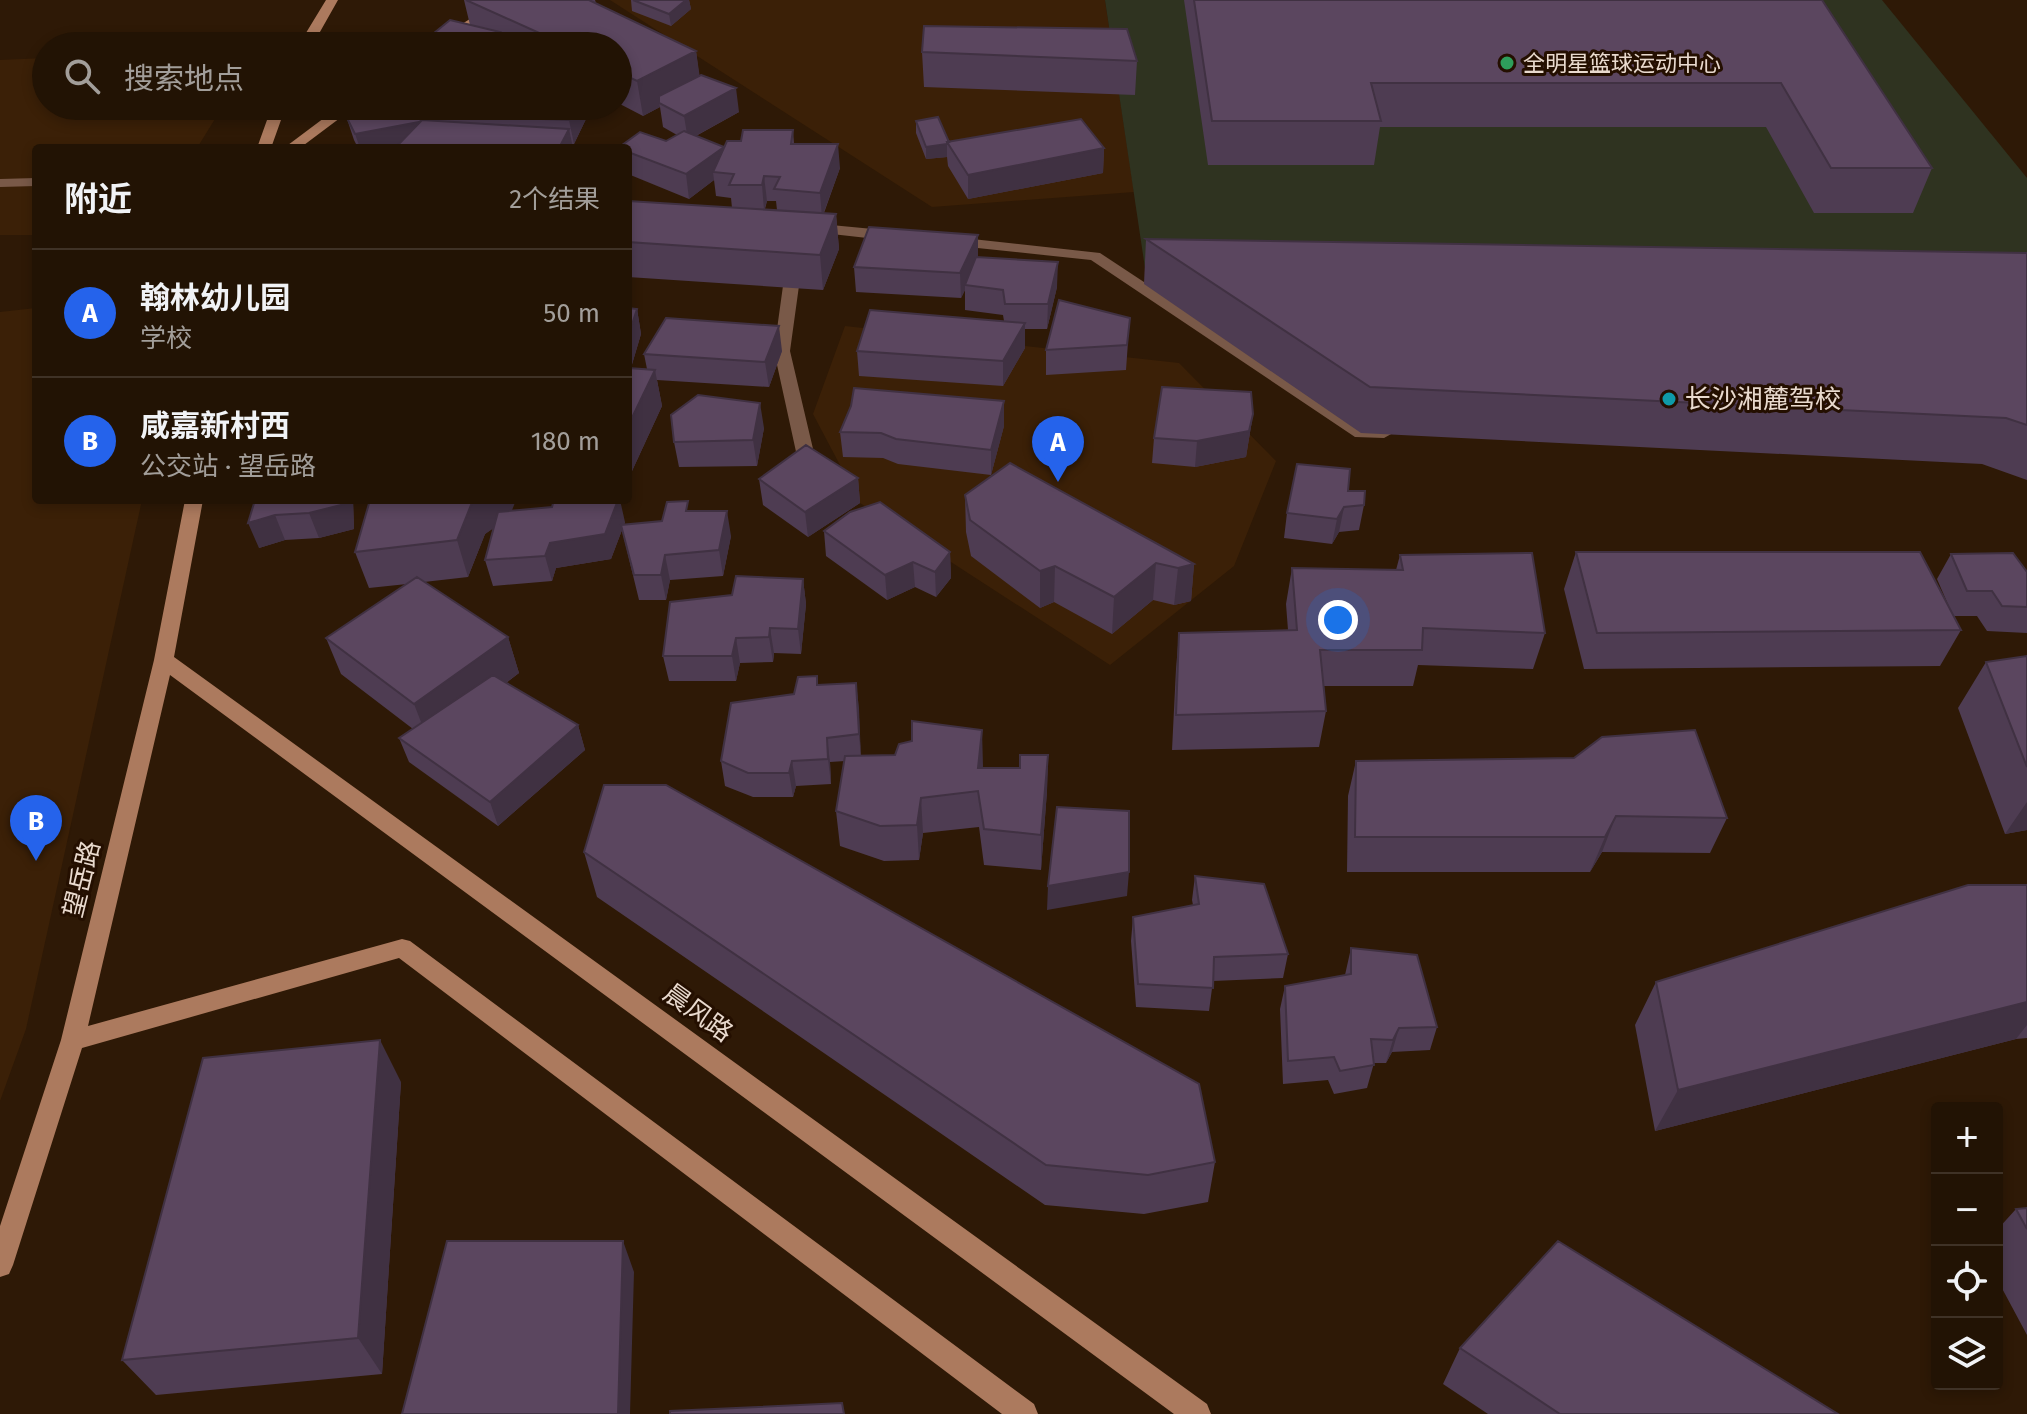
<!DOCTYPE html>
<html lang="zh">
<head>
<meta charset="utf-8">
<style>
	:root { --surface:#221304; --page:#2a1c0e; --text:#f1f3f6; --muted:#a29e9a; --line:#3f3226; --accent:#2563eb }
	body { margin:0; font-family:"Fira Sans","Noto Sans SC",sans-serif; background:var(--page); color:var(--text) }
	.controls { position:absolute; right:24px; bottom:24px; display:grid; overflow:hidden; border-radius:8px; box-shadow:0 4px 12px #0003 }
	.controls button { width:72px; height:72px; display:grid; place-items:center; padding:0; border:0; border-bottom:2px solid var(--line); background:var(--surface); color:var(--text); font:40px sans-serif }
	.you { position:absolute; left:1338px; top:620px; width:28px; height:28px; margin:-20px; border:6px solid #fff; border-radius:50%; background:#1a73e8; box-shadow:0 0 0 12px #1a73e833 }
	.badge { display:grid; place-items:center; width:52px; height:52px; border-radius:50%; background:var(--accent); color:#fff; font-size:26px; font-weight:700 }
	.pin { position:absolute; translate:-50% -66px; filter:drop-shadow(0 2px 4px #0008) }
	.pin::after { content:''; position:absolute; top:42px; width:28px; height:24px; background:inherit; clip-path:polygon(0 0,100% 0,50% 100%) }
	.list { margin:0; padding:0; list-style:none }
	h2 { display:flex; justify-content:space-between; align-items:center; height:104px; margin:0; padding:0 32px; font-size:34px }
	h2 small { font-size:26px; font-weight:400; color:var(--muted) }
	.list li { display:grid; grid-template-columns:52px 1fr auto; gap:24px; align-items:center; box-sizing:border-box; height:128px; padding:0 32px; border-top:2px solid var(--line) }
	.list b { display:block; font-size:30px; white-space:nowrap }
	.list p { margin:0; font-size:26px; white-space:nowrap; color:var(--muted) }
	.list em { font-size:26px; font-style:normal; color:var(--muted) }
	.icon { flex:none; width:44px; height:44px; fill:none; stroke:currentColor; stroke-width:2; stroke-linecap:round; stroke-linejoin:round }
	.map { position:relative; flex:none; width:2027px; height:1414px; overflow:hidden }
	.search { position:absolute; background:var(--surface); box-shadow:0 4px 12px #0003; left:32px; top:32px; width:600px; height:88px; display:flex; align-items:center; gap:20px; box-sizing:border-box; padding:0 28px; border-radius:44px; color:var(--muted); font-size:30px }
	.panel { position:absolute; background:var(--surface); box-shadow:0 4px 12px #0003; left:32px; top:144px; width:600px; height:360px; border-radius:8px }
	.map>svg:first-child { display:block }
	.built { fill:#3b2007 }
	.green { fill:#2f3320 }
	.lines { fill:none; stroke-linecap:round; stroke-linejoin:round }
	.street { fill:#795948; fill-rule:evenodd }
	.secondary { fill:#ac7a5e; fill-rule:evenodd }
	.wall { fill:#4e3c52; fill-rule:evenodd }
	.shaded-wall { fill:#403142 }
	.building { fill:#5b465f; stroke:#403142; stroke-width:2 }
	.leisure-dot { fill:#2e9e5b; stroke:#240f00; stroke-width:3 }
	.culture-dot { fill:#0f9aa8; stroke:#240f00; stroke-width:3 }
	.labels { text-anchor:middle; dominant-baseline:central; stroke-width:6; stroke-linejoin:round; paint-order:stroke }
	.far-poi-label { font-size:22px; fill:#e9dace; stroke:#240f00; text-anchor:start }
	.poi-label { font-size:26px; fill:#e9dace; stroke:#240f00; text-anchor:start }
	.street-label { font-size:26px; fill:#e9dace; stroke:#240f00 }
</style>
</head>
<body>
<div class="map">
<svg width="2027" height="1414" viewBox="0 0 2027 1414">
	<rect width="100%" height="100%" fill="#2e1906"/>
	<path class="built" d="M610,0H1105L1134,192L932,207Z
		M46,58V106H223L197,148H36V235H0V60Z
		M36,308V500H142L26,1029L0,1101V312Z
		M845,326L1179,363L1276,461L1234,566L1110,665L860,503L813,414Z"/>
	<path class="green" d="M1105,0H1882L2027,178V278L1145,268Z"/>
	<g class="lines">
		<path class="street" d="M36,178V186L0,187V179Z
			M810,223L894,231L902,236L894,241L805,231V225Z
			M954,237L1100,253L1365,428H1384L1393,433L1384,438L1355,437L1091,260L949,245L946,242Z
			M794,259L802,264L790,351L818,470L809,476L800,470L774,351L786,264Z"/>
		<path class="secondary" d="M326,0H338L312,46H298Z
			M500,0H515L443,46H427Z
			M272,106H286L271,148H257Z
			M340,106H356L300,148H284Z
			M185,500H203L174,657L1207,1404L1211,1414H1174L170,675L88,1026L402,939L410,941L1034,1404L1038,1414H1002L399,958L82,1048L13,1265L9,1274L0,1277V1226L61,1040L154,660Z"/>
	</g>
	<path class="wall" d="M464,0H595L596,3L696,51L699,75L739,112L696,136L724,147L793,130L794,144L840,168L824,213L836,214L839,249L823,290L628,277V201L732,208L731,198L716,196L714,180L689,199L628,174V148L666,141L677,135L663,127L660,107L643,116L618,103V46H418L470,25ZM767,201H776L777,210L765,209Z
		M631,0H689L691,9L671,26L632,11Z
		M1184,0H1822L1932,168L1913,213H1814L1766,127H1380L1374,165H1208Z
		M922,52L1137,61L1135,95L924,87Z
		M429,106H583L586,119L574,144H572L573,148H358L354,140L346,116L437,121L435,115L440,108Z
		M916,121L949,142L1104,148L1103,173L968,199L948,166L947,157L926,159L916,133Z
		M1146,239L2027,253V480L1982,464L1361,433L1144,284Z
		M978,257L1057,287L1047,329H1025V348L1003,386L859,376L857,351L1004,321L1003,315L965,310V290L961,298L856,292L854,267Z
		M628,308L637,309L641,334L631,368L647,369L644,354L782,351L769,387L657,380L662,406L632,471L628,470Z
		M1128,342L1126,370L1046,375V350Z
		M1253,414L1246,457L1195,467L1152,463L1154,438Z
		M1004,426L991,475L898,464L883,458L843,457L840,432Z
		M764,428L757,466L679,467L674,442Z
		M858,478L860,503L808,537L763,505L759,479Z
		M1348,491L1364,505L1359,530L1339,532L1332,544L1284,538L1287,513Z
		M965,495L1194,564L1191,601L1174,605L1153,600L1112,634L1054,602L1040,608L971,556L966,532Z
		M255,500H353L354,529L319,538L285,540L259,548Z
		M511,511L625,522L624,525L662,521L689,511L731,536L723,576L670,580L666,600H639L622,530L611,559L556,568L552,581L493,586L485,560L493,528L485,534L468,577L424,582L508,637L519,673L506,683L578,725L585,750L498,826L409,762L399,738L413,729L341,674L326,638L407,584L369,588L355,552Z
		M824,531L950,552L951,578L936,597L915,587L887,600L826,556Z
		M1576,552L1950,609L1937,579L1951,554L2027,572V633L1987,631L1977,616H1954L1961,630L1940,666L1584,669L1564,589Z
		M1400,555L1545,633L1533,669L1418,665L1413,686H1324L1326,711L1319,747L1172,750L1176,669L1179,633L1288,630L1286,604L1292,568L1396,570Z
		M803,579L806,604L801,654L774,653L773,662L740,663L736,681H669L663,656L732,595Z
		M2027,656V830L2005,834L1958,708L1986,662Z
		M856,683L861,756L983,768H1020L1048,755L1047,791L1041,870L984,865L979,827L923,833L919,860L884,861L840,846L836,811L845,761L830,762L831,784L796,786L793,797H753L725,786L721,761L794,694L818,685Z
		M1356,761L1727,818L1710,853L1602,852L1590,872H1347L1348,796Z
		M584,852L1215,1162L1208,1202L1144,1214L1045,1205L597,897Z
		M1195,876L1288,954L1283,978L1213,981L1209,1011L1136,1007L1131,941L1133,917L1193,905L1192,900Z
		M2027,885V1038L2016,1039L1655,1131L1635,1025L1656,982Z
		M1351,948L1437,1027L1430,1050L1392,1052L1386,1063H1374L1367,1088L1334,1094L1328,1080L1283,1084L1280,1009L1285,986L1345,975Z
		M401,1082L382,1374L156,1395L122,1360Z
		M2027,1208V1335L1997,1279V1230L2016,1209Z
		M1460,1348L1838,1414H1488L1443,1384Z"/>
	<path class="shaded-wall" d="M686,0H689L691,9L671,26L669,14Z
		M500,32L503,46H483Z
		M696,51L701,85L659,103L660,107L643,116L637,81Z
		M736,88L739,112L688,140L684,116Z
		M576,106H583L586,119L574,144L569,120Z
		M423,122L416,148H360L355,134Z
		M569,129L573,148H559Z
		M838,144L840,168L822,217L820,193Z
		M947,144V157L926,159V147Z
		M724,147L727,171L713,172L714,180L689,199L686,174Z
		M1104,148L1103,173L968,199V175Z
		M764,176L767,201L764,210L762,185Z
		M836,214L839,249L823,290L820,255Z
		M978,235V260L965,285V290L961,298L960,273Z
		M1058,262L1057,287L1047,329L1048,304Z
		M637,309L641,334L629,374L628,367V337Z
		M1025,323V348L1003,386V361Z
		M779,326L782,351L769,387L765,362Z
		M655,370L662,406L632,471L628,454V426Z
		M1004,401V426L991,475V450Z
		M760,403L764,428L757,466L753,440Z
		M1253,414L1246,457L1195,467L1197,441Z
		M858,478L860,503L808,537L805,512Z
		M345,500H353L354,529L319,538L309,513Z
		M473,500H516L509,518L485,534L468,577L457,540Z
		M618,500H620L625,522L611,559L556,568L552,581L545,556L550,543Z
		M1344,507L1339,532L1332,544L1337,519Z
		M727,511L731,536L723,576L719,550Z
		M275,515L285,540L259,548L248,523Z
		M950,552L951,578L936,597L935,572Z
		M665,555L670,580L666,600L661,575Z
		M913,562L915,587L887,600L885,575Z
		M1156,563L1153,600L1112,634L1114,597Z
		M1194,564L1191,601L1174,605L1178,568Z
		M1055,566L1054,602L1040,608V571Z
		M803,579L806,604L801,654L798,629Z
		M770,628L774,653L773,662L769,637Z
		M508,637L519,673L428,740L414,704Z
		M736,638L740,663L736,681L732,656Z
		M856,683L859,708L861,759L859,734Z
		M578,725L585,750L498,826L490,802Z
		M982,730L983,766L979,804L978,768Z
		M827,738L830,762L831,784L828,759Z
		M1048,755L1047,791L1041,870V835Z
		M792,761L796,786L793,797L789,773Z
		M921,798L923,833L919,860L917,825Z
		M2027,802V830L2005,834Z
		M1616,816L1602,852L1590,872L1605,837Z
		M1129,872L1127,896L1047,910L1048,886Z
		M2027,1002V1025L2016,1039L1655,1131L1678,1090Z
		M1399,1028L1392,1052L1386,1063L1393,1040Z
		M380,1040L401,1082L382,1374L358,1338Z
		M623,1241L634,1272L630,1414H618Z"/>
	<path class="building" d="M466,0H589L696,51L637,81L618,72V46H568Z
		M633,0H686L669,14Z
		M1194,0H1822L1932,168H1831L1781,83H1371L1381,121H1212Z
		M450,20L500,32L483,46H418Z
		M924,26L1127,29L1137,61L922,52Z
		M701,75L736,88L684,116L659,103V96Z
		M392,106H415L422,120L419,122L355,134L346,116Z
		M442,106H576L569,120L435,115Z
		M938,117L949,142H947V144L926,147L916,121Z
		M1081,119L1104,148L968,175L947,142Z
		M422,120L569,129L559,148H395Z
		M743,130H793L791,144H838L820,193L774,189L780,177L764,176L762,185H729L734,174L713,172L727,141H741Z
		M684,131L724,147L686,174L628,152V148H618L640,132L666,141Z
		M628,201L836,214L820,255L628,242Z
		M869,227L978,235L960,273L854,267Z
		M1146,239L2027,253V425L2006,418L1370,387Z
		M976,257L1058,262L1048,304H1005L1003,290L965,285Z
		M1059,300L1130,318L1127,345L1046,350Z
		M628,308L637,309L628,337Z
		M870,310L1025,323L1003,361L857,351Z
		M666,318L779,326L765,362L644,354Z
		M628,368L655,370L628,426Z
		M1162,387L1251,392L1253,414L1249,431L1197,441L1154,438Z
		M854,388L1004,401L991,450L896,439L881,433L840,432L851,406Z
		M698,395L760,403L753,440L674,442L671,415Z
		M806,445L858,478L805,512L759,479Z
		M1010,463L1194,564L1178,568L1156,563L1114,597L1055,566L1040,571L970,520L965,495Z
		M1297,464L1350,469L1348,491H1365L1364,505L1344,507L1337,519L1287,513Z
		M255,500H345V504L309,513L275,515L248,523Z
		M370,500H473L457,540L355,552Z
		M554,500H618L605,534L550,543L545,556L485,560L498,512L552,507Z
		M688,501L686,511H727L719,550L665,555L661,575H634L621,525L662,521L667,502Z
		M880,502L950,552L935,572L913,562L885,575L824,531L850,512Z
		M1576,552H1920L1961,630L1597,633Z
		M1532,553L1545,633L1423,628L1422,650H1320L1326,711L1176,715L1179,633L1297,630L1292,568L1403,570L1400,555Z
		M2013,553L2027,572V607L2002,606L1992,591H1967L1951,554Z
		M736,576L803,579L798,629L770,628L769,637L736,638L732,656H663L670,602L732,595Z
		M417,577L508,637L414,704L326,638Z
		M2027,656V767L1986,662Z
		M493,675L578,725L490,802L399,738Z
		M817,676V685L856,683L859,734L827,738L828,759L792,761L789,773H748L721,761L731,703L794,694L798,677Z
		M912,721L982,730L978,768H1020V755H1048L1041,835L984,829L978,791L921,798L917,825L880,826L836,811L845,756L895,755L899,744L912,741Z
		M1695,730L1727,818L1616,816L1605,837H1355L1356,761L1574,758L1602,737Z
		M604,785H666L1199,1084L1215,1162L1148,1175L1046,1165L584,852Z
		M1057,807L1129,811V872L1048,886Z
		M1195,876L1264,884L1288,954L1214,957L1213,988L1138,984L1133,917L1199,904Z
		M1968,885H2027V1002L1678,1090L1656,982Z
		M1351,948L1417,955L1437,1027L1399,1028L1393,1040L1371,1039L1374,1065L1340,1071L1334,1057L1288,1061L1285,986L1351,974Z
		M380,1040L358,1338L122,1360L203,1058Z
		M2027,1208V1229L2016,1209Z
		M447,1241H623L618,1414H402Z
		M1558,1241L1838,1414H1560L1460,1348Z
		M842,1403L844,1414H670V1411Z"/>
	<circle class="leisure-dot" cx="1507" cy="63" r="8"/>
	<circle class="culture-dot" cx="1669" cy="399" r="8"/>
	<g class="labels">
		<g class="far-poi-label">
			<text x="1523" y="63">全明星篮球运动中心</text>
		</g>
		<g class="poi-label">
			<text x="1685" y="399">长沙湘麓驾校</text>
		</g>
		<g class="street-label">
			<text transform="translate(82 879) rotate(-76)">望岳路</text>
			<text transform="translate(698 1013) rotate(36)">晨风路</text>
		</g>
	</g>
</svg>
<div class="controls">
<button>+</button>
<button>−</button>
<button><svg class="icon" aria-label="locate" viewBox="0 0 24 24"><circle cx="12" cy="12" r="6"/><path d="M12 2v4M12 18v4M2 12h4M18 12h4"/></svg></button>
<button><svg class="icon" aria-label="layers" viewBox="0 0 24 24"><path d="M12 4l9 5-9 5-9-5zM3 14l9 5 9-5"/></svg></button>
</div>
<div class="you"></div>
<div class="pin badge" style="left:1058px;top:482px">A</div>
<div class="pin badge" style="left:36px;top:861px">B</div>
<div class="search"><svg class="icon" aria-label="search" viewBox="0 0 24 24"><circle cx="10" cy="10" r="6"/><path d="M15 15l6 6"/></svg>搜索地点</div>
<section class="panel">
<h2>附近<small>2个结果</small></h2>
<ul class="list">
<li><span class="badge">A</span><div><b>翰林幼儿园</b><p>学校</p></div><em>50 m</em></li>
<li><span class="badge">B</span><div><b>咸嘉新村西</b><p>公交站 · 望岳路</p></div><em>180 m</em></li>
</ul>
</section>
</div>
</body>
</html>
